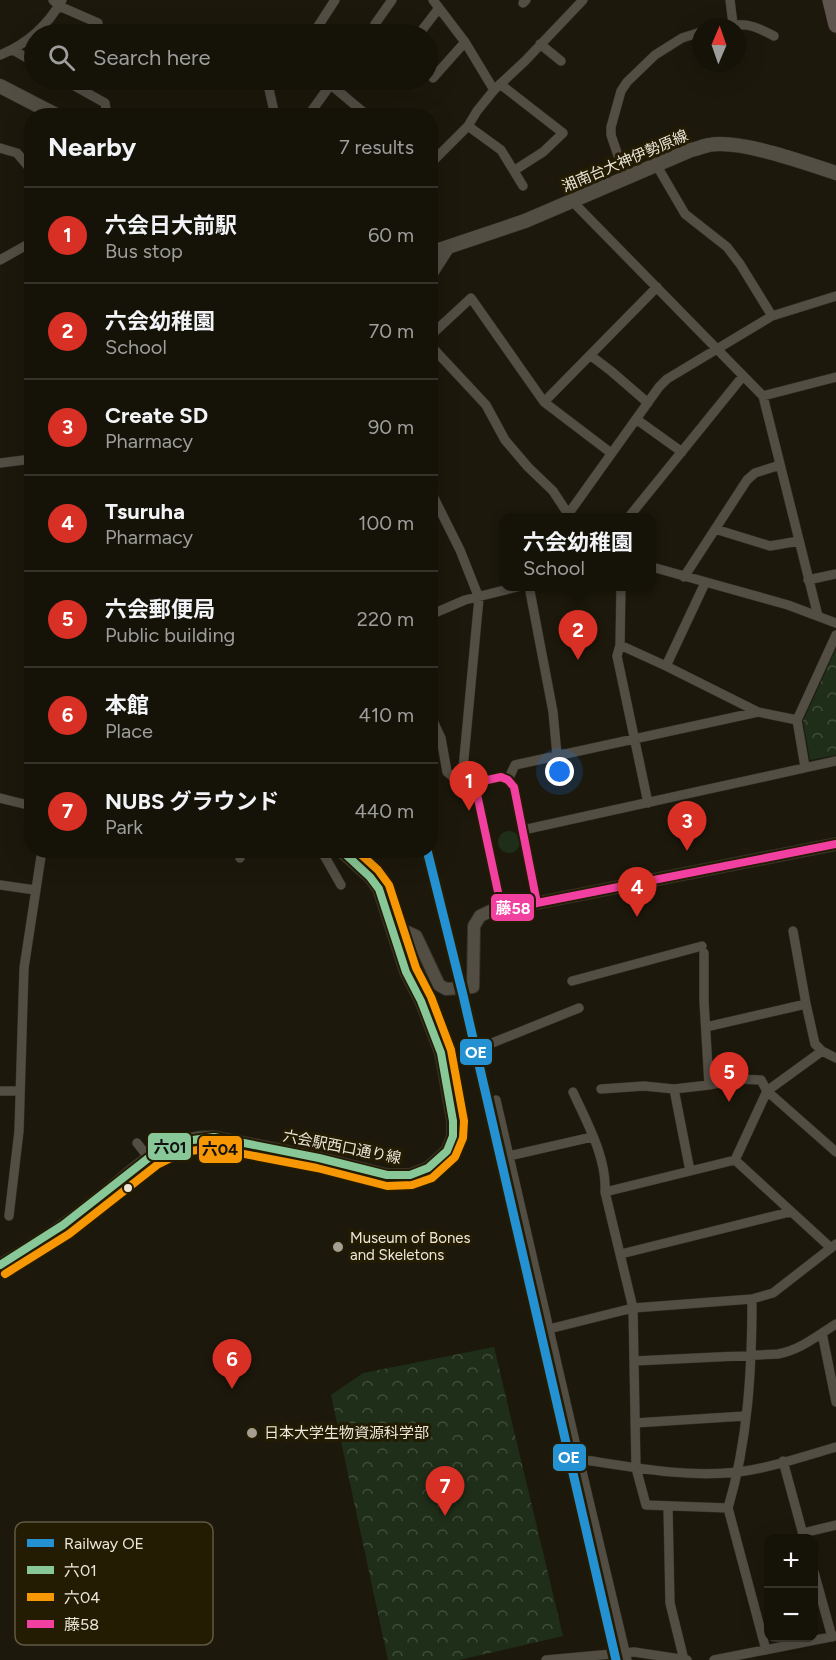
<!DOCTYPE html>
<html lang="en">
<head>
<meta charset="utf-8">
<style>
	:root { --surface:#151208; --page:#1e1b12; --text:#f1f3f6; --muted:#9d9e9c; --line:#343229; --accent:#d93025 }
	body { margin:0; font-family:Figtree,"Noto Sans JP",sans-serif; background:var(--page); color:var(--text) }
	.controls { position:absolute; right:18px; bottom:18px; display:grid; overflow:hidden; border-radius:12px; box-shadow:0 6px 24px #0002 }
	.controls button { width:54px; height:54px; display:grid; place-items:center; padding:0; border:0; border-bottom:2px solid var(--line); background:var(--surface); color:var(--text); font:30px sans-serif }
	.compass { position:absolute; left:692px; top:18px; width:54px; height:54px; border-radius:50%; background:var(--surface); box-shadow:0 6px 24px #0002; rotate:2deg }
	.you { position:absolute; left:560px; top:772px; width:21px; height:21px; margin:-15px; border:4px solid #fff; border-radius:50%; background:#1a73e8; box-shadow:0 0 0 9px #1a73e833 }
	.badge { display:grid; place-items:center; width:39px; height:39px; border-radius:50%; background:var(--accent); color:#fff; font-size:20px; font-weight:700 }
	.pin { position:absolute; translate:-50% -50px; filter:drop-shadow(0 2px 3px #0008) }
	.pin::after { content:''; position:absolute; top:32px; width:21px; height:18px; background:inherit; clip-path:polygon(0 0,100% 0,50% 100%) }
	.popup { position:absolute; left:500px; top:513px; width:156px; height:78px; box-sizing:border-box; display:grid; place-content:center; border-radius:12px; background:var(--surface); filter:drop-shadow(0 2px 4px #0005); font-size:20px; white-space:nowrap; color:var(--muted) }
	.popup b { font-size:22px; color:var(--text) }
	.popup::after { content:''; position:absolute; left:50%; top:100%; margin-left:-12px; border:12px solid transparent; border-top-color:var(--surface) }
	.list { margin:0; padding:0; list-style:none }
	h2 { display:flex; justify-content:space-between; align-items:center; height:78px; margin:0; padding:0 24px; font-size:26px }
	h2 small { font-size:20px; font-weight:400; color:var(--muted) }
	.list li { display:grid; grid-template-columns:39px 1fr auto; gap:18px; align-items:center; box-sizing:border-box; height:96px; padding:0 24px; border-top:2px solid var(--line) }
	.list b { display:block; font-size:22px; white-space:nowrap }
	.list p { margin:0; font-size:20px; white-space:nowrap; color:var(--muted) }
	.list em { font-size:20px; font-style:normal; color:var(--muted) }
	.icon { flex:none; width:33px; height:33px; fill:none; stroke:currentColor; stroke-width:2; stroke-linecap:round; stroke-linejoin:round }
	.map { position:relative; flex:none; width:836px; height:1660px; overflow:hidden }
	.search { position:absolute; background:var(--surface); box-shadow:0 6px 24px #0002; left:24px; top:24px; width:414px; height:66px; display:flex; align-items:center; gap:15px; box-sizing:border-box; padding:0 21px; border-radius:33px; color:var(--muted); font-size:22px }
	.panel { position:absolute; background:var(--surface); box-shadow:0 6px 24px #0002; left:24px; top:108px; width:414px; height:750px; border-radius:24px }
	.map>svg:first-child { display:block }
	.grass { fill:#1f2e19 }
	.park { fill:url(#park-crowns) }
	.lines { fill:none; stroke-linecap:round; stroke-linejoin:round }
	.minor-casing { stroke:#353129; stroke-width:10 }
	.tertiary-casing { stroke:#353129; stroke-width:14 }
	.secondary-casing { stroke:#353129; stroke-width:15 }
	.trunk-casing { stroke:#353129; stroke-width:16 }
	.minor { stroke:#524e44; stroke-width:9 }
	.tertiary { stroke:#524e44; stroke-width:12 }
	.secondary { stroke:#524e44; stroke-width:14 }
	.trunk { stroke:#60544f; stroke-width:15 }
	.bus-1-casing { stroke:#241b03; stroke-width:12 }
	.bus-2-casing { stroke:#241b03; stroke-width:12 }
	.bus-3-casing { stroke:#241b03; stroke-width:12 }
	.bus-1 { stroke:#88c798; stroke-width:8 }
	.bus-2 { stroke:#f69703; stroke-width:8 }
	.bus-3 { stroke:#f240a1; stroke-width:8 }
	.rail-1-casing { stroke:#241b03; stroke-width:14 }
	.rail-1 { stroke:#2492d2; stroke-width:9 }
	.bus-dot { fill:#ede7d9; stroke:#241b03; stroke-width:2 }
	.poi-dot { fill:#a49f91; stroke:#241b03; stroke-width:2 }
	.labels { text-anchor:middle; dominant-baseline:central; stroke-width:6; stroke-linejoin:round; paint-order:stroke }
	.street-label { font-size:15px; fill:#ede7d9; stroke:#241b03 }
	.poi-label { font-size:15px; fill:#ede7d9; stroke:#241b03; text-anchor:start }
	.key { fill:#241b03; stroke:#605843; stroke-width:1.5 }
	.key-label { font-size:16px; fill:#ede7d9 }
	.line-badge { stroke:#241b03; stroke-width:2 }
	.badge-label { font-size:16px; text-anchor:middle; font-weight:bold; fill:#fff }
	.pale-badge-label { font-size:16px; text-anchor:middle; font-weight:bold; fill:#111 }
</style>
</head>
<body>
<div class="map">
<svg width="836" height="1660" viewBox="0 0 836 1660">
	<defs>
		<pattern id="park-crowns" width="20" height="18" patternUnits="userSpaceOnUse" patternTransform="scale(1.5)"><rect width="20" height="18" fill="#1f2e19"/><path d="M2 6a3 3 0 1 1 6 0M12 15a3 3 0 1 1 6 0" fill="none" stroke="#404c3a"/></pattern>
	</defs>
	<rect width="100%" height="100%" fill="#1c180b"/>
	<path class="grass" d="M498 842a11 11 0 1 1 22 0a11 11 0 1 1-22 0Z"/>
	<path class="park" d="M836,649V755L810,760L803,721Z
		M494,1347L563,1636L459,1660H388L331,1395L363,1373Z"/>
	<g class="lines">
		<defs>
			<path id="minor" d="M53,0L59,6L98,23
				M433,0L465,42L494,90
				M730,0L733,24
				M523,3L526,0
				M375,24L392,0
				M716,27C744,23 750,23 774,36
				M313,34L335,0
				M419,34L439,8
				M540,44L561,61
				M13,50L34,62
				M0,55C27,44 48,25 62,0
				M433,78L465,42
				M64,80L105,103L107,116
				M274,80L269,89L275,116
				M325,80L368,116
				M500,84L563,133L543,152L515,170
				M308,116L331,84
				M468,126L501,150L523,186
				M0,148L17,153L32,171
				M430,164L468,126L477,111L494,90L525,61L583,0
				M657,166L685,214L727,247L740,264L772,316
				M626,179L611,135V127L621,91L627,82L655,55L682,38L701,32
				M572,201L763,396L818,616
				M0,260L32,242
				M430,279L450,248
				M430,336L471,298L544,402L611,453
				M430,345L486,405L505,440L528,467L553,491L570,517
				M590,355L611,371L648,403
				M763,396L836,377
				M544,402L657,287
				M636,419L682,452
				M0,463L32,459
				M430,490L460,550L479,598L463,769L477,786
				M569,513L659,387L667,379L772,316L836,296
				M628,518L743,376
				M715,529L770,546L799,541
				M652,567L788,605L836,623
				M684,577L747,480L755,473L780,465
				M808,580L836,574
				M529,586L553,712L557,755
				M621,586L620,645L617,656L648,803
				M430,615L465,600L521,586
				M620,645L666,666L758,712L797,720
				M666,666L705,583
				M430,715L441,738L447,772L452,776H468
				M805,767L797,720L836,635
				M501,777L508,780L514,787L537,903L520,909L501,906L477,794V786L483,781Z
				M508,780L515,765L758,712
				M0,798L32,806
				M523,830L836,761
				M321,850L341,885
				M367,850L370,877
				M240,858L242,850
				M0,885L35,890
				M793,931L806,1004L815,1044L822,1051L836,1058
				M704,953V1001L709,1085
				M572,981L702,946
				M706,1027L806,1004
				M487,1045L579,1008
				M601,1089L644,1086L674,1089L709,1085L737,1079L761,1080L767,1091L836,1152
				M674,1089L690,1171
				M0,1091H20
				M573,1092C587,1123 607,1158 605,1192L633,1308L636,1468L646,1505L728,1508C748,1441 752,1369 752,1299
				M496,1100L579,1459L627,1660
				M137,1143L148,1157
				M509,1156L592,1137
				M735,1160L767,1091L822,1051
				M605,1192L735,1160L831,1248
				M9,1216L19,1131L24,968L42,850
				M621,1254L790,1212
				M549,1329L633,1308L752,1299L773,1293L836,1244
				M822,1333L836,1402
				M634,1361L778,1354C800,1350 817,1336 836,1324
				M635,1423L745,1416
				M579,1459C631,1467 685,1478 738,1472C771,1468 804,1456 836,1447
				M783,1461L804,1538
				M668,1507L670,1603L684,1660
				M728,1508L766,1650
				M803,1533L836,1525
				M814,1572L832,1637
				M546,1660L634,1652L687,1660
				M714,1660L836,1636"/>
			<path id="tertiary" d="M537,903L836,844
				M394,934L405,931L416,936L439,985L446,989L473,987L474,926L480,916L501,906
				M0,1265C35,1246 68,1223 99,1198C137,1168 162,1136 214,1137L319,1158L387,1175H410L428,1168L447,1151L453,1136V1121L441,1053L421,1001L406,972L379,889L370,877L340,850"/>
			<path id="secondary" d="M0,86L58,116
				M430,253L525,221L691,150C697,149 703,146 709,145C740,139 805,163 836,173"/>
			<path id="trunk" d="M830,0L836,25"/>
		</defs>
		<use href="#minor" class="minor-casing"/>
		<use href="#tertiary" class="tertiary-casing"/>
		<use href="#secondary" class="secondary-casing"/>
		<use href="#trunk" class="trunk-casing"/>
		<use href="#minor" class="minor"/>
		<use href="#tertiary" class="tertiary"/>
		<use href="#secondary" class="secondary"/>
		<use href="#trunk" class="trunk"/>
		<defs>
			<path id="bus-1" d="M0,1265L63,1225L151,1156L179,1142L214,1137L319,1158L387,1175H410L428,1168L447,1151L453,1136V1121L441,1053L421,1001L406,972L379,889L370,877L341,850"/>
			<path id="bus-2" d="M5,1274L69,1234L157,1165L183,1152L213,1148L317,1168L387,1186L412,1185L432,1178L455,1157L463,1138L464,1121L451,1050L431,997L416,968L389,885L378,870L356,850"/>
			<path id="bus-3" d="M501,777L508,780L514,787L537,903L520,909L501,906L477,794V786L483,781Z
				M537,903L836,844"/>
		</defs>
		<use href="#bus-1" class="bus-1-casing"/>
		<use href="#bus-2" class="bus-2-casing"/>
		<use href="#bus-3" class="bus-3-casing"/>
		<use href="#bus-1" class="bus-1"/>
		<use href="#bus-2" class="bus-2"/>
		<use href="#bus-3" class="bus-3"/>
		<defs>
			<path id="rail-1" d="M427,850L463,995L616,1660"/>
		</defs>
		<use href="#rail-1" class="rail-1-casing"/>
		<use href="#rail-1" class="rail-1"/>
	</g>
	<circle class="bus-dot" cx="128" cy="1188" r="5"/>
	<g class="poi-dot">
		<circle cx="338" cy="1247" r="6"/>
		<circle cx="252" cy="1433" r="6"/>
	</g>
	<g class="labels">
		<g class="street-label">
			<text transform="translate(625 161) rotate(-23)">湘南台大神伊勢原線</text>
			<text transform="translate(342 1147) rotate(11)">六会駅西口通り線</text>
		</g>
		<g class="poi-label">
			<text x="350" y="1238">Museum of Bones<tspan x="350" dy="17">and Skeletons</tspan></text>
			<text x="264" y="1433">日本大学生物資源科学部</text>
		</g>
	</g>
	<rect x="15" y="1522" width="198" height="123" rx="9" class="key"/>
	<rect x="27" y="1539" width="27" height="8" fill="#2492d2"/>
	<rect x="27" y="1566" width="27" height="8" fill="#88c798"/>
	<rect x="27" y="1593" width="27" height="8" fill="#f69703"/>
	<rect x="27" y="1620" width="27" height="8" fill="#f240a1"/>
	<g class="key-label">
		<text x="64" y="1549">Railway OE</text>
		<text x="64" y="1576">六01</text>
		<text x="64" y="1603">六04</text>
		<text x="64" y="1630">藤58</text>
	</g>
	<g class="line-badge">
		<rect x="490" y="893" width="45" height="29" rx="6" fill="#f240a1"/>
		<rect x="459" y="1038" width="34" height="28" rx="6" fill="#2492d2"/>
		<rect x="147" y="1132" width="45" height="29" rx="6" fill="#88c798"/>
		<rect x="198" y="1135" width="45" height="29" rx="6" fill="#f69703"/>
		<rect x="552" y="1443" width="35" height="29" rx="6" fill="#2492d2"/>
	</g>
	<g class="badge-label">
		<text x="513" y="914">藤58</text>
		<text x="476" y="1058">OE</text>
		<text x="569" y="1463">OE</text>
	</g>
	<g class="pale-badge-label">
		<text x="170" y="1153">六01</text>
		<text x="220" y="1155">六04</text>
	</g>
</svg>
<div class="controls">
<button>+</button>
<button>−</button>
</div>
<svg class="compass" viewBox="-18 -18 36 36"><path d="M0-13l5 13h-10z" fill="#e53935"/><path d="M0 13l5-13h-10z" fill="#9d9e9c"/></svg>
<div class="you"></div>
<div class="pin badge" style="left:469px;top:811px">1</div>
<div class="pin badge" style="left:578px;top:660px">2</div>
<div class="popup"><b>六会幼稚園</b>School</div>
<div class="pin badge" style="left:687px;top:851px">3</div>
<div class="pin badge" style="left:637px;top:917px">4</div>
<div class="pin badge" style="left:729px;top:1102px">5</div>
<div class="pin badge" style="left:232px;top:1389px">6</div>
<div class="pin badge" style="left:445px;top:1516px">7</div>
<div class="search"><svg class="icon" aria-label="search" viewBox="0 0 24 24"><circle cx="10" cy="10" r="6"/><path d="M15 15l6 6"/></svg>Search here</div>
<section class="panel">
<h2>Nearby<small>7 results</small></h2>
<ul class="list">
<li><span class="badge">1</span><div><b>六会日大前駅</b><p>Bus stop</p></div><em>60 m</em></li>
<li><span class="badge">2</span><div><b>六会幼稚園</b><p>School</p></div><em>70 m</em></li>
<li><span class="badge">3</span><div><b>Create SD</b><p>Pharmacy</p></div><em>90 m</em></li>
<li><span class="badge">4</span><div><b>Tsuruha</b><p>Pharmacy</p></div><em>100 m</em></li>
<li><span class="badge">5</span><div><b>六会郵便局</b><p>Public building</p></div><em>220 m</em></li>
<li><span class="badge">6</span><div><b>本館</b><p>Place</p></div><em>410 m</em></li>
<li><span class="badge">7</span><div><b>NUBS グラウンド</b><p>Park</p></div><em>440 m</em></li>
</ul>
</section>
</div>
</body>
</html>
